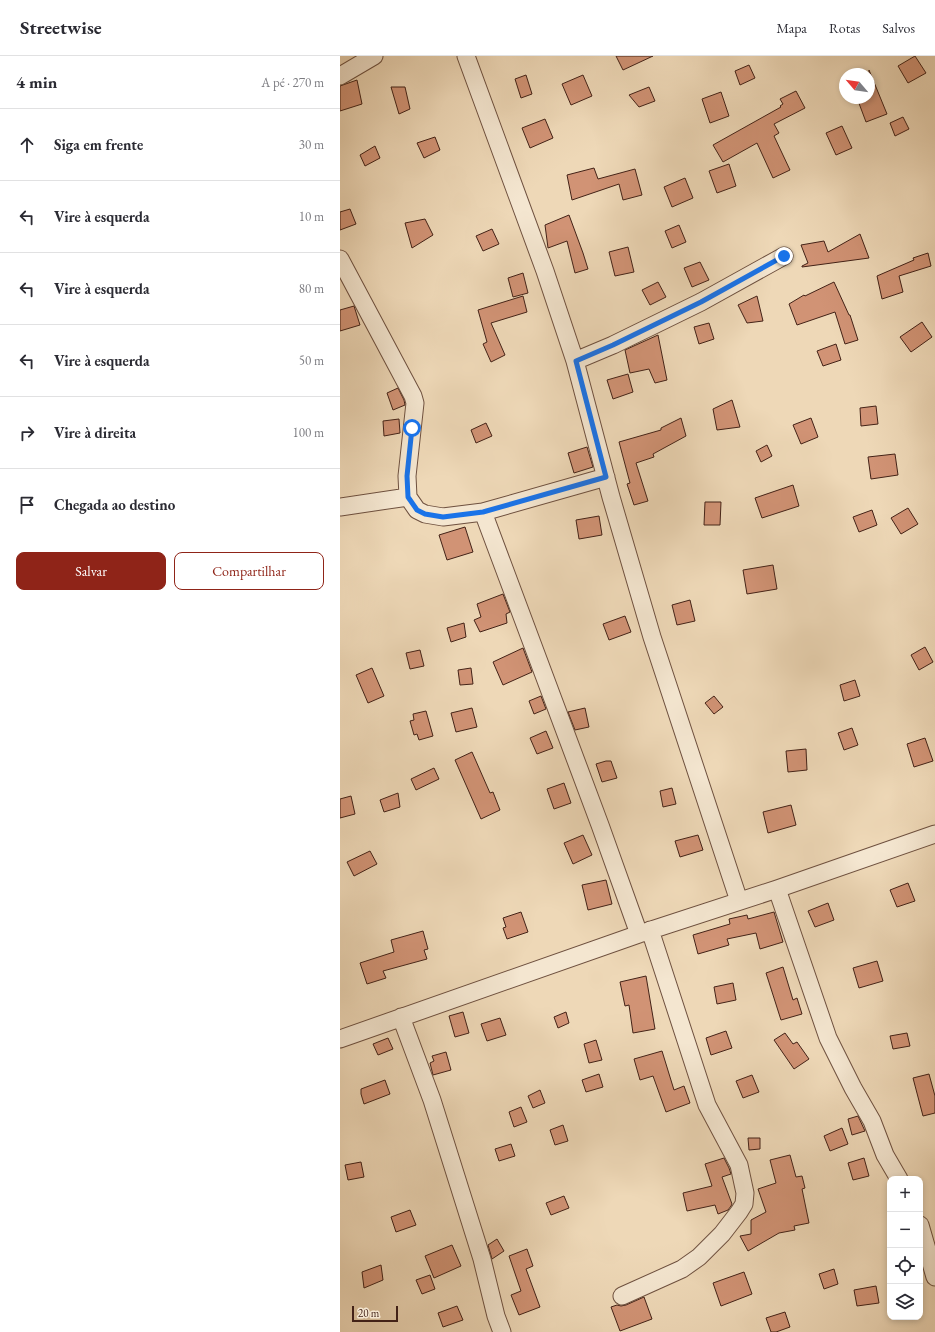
<!DOCTYPE html>
<html lang="pt">
<head>
<meta charset="utf-8">
<style>
	:root { --surface:#fff; --page:#f2f2f3; --text:#2b2b33; --muted:#7c7c81; --line:#e1e1e2; --accent:#8f2418 }
	body { margin:0; font-family:"EB Garamond",serif; background:var(--page); color:var(--text) }
	.controls { position:absolute; right:12px; bottom:12px; display:grid; overflow:hidden; border-radius:8px; box-shadow:0 2px 6px #0003 }
	.controls button { width:36px; height:36px; display:grid; place-items:center; padding:0; border:0; border-bottom:1px solid var(--line); background:var(--surface); color:var(--text); font:20px sans-serif }
	.compass { position:absolute; left:499px; top:12px; width:36px; height:36px; border-radius:50%; background:var(--surface); box-shadow:0 2px 6px #0003; rotate:299deg }
	.scale { position:absolute; left:12px; bottom:10px; width:46px; box-sizing:border-box; padding-left:4px; border:2px solid #432217; border-top:0; font-size:11px; line-height:14px; white-space:nowrap; color:#432217; -webkit-text-stroke:3px #f4e6d0; paint-order:stroke }
	.stop { position:absolute; width:12px; height:12px; margin:-9px; border:3px solid #1a73e8; border-radius:50%; background:#fff }
	.stop.end { background:#1a73e8; border-color:#fff; box-shadow:0 1px 4px #0008 }
	.list { margin:0; padding:0; list-style:none }
	h2 { display:flex; justify-content:space-between; align-items:center; height:52px; margin:0; padding:0 16px; font-size:17px }
	h2 small { font-size:13px; font-weight:400; color:var(--muted) }
	.list li { display:grid; grid-template-columns:26px 1fr auto; gap:12px; align-items:center; box-sizing:border-box; height:72px; padding:0 16px; border-top:1px solid var(--line) }
	.list b { display:block; font-size:15px; white-space:nowrap }
	.list em { font-size:13px; font-style:normal; color:var(--muted) }
	.actions { display:flex; gap:8px; padding:12px 16px }
	.actions a { flex:1; padding:9px 0; border:1px solid var(--accent); border-radius:8px; text-align:center; font-size:14px; color:var(--accent) }
	.actions .main { background:var(--accent); color:#fff }
	.icon { flex:none; width:22px; height:22px; fill:none; stroke:currentColor; stroke-width:2; stroke-linecap:round; stroke-linejoin:round }
	.map { position:relative; flex:none; width:595px; height:1276px; overflow:hidden }
	header { display:flex; align-items:center; gap:24px; box-sizing:border-box; height:56px; padding:0 20px; background:var(--surface); border-bottom:1px solid var(--line) }
	header strong { font-size:19px }
	nav { display:flex; gap:22px; margin-inline-start:auto; font-size:14px }
	main { display:flex }
	aside { flex:1; background:var(--surface) }
	.map>svg:first-child { display:block }
	.building { fill:#d19375; stroke:#432217 }
	.lines { fill:none; stroke-linecap:round; stroke-linejoin:round }
	.minor-casing { stroke:#6e503f; stroke-width:19 }
	.minor { stroke:#f4e6d0; stroke-width:17 }
	.route { stroke:#1a73e8; stroke-width:5 }
</style>
</head>
<body>
<header>
<strong>Streetwise</strong>
<nav><a>Mapa</a><a>Rotas</a><a>Salvos</a></nav>
</header>
<main>
<aside>
<h2>4 min<small>A pé · 270 m</small></h2>
<ul class="list">
<li><svg class="icon" aria-label="ahead" viewBox="0 0 24 24"><path d="M12 20V5M6 11l6-6 6 6"/></svg><div><b>Siga em frente</b></div><em>30 m</em></li>
<li><svg class="icon" aria-label="left" viewBox="0 0 24 24"><path d="M17 20v-9H6M10 6l-5 5 5 5"/></svg><div><b>Vire à esquerda</b></div><em>10 m</em></li>
<li><svg class="icon" aria-label="left" viewBox="0 0 24 24"><path d="M17 20v-9H6M10 6l-5 5 5 5"/></svg><div><b>Vire à esquerda</b></div><em>80 m</em></li>
<li><svg class="icon" aria-label="left" viewBox="0 0 24 24"><path d="M17 20v-9H6M10 6l-5 5 5 5"/></svg><div><b>Vire à esquerda</b></div><em>50 m</em></li>
<li><svg class="icon" aria-label="right" viewBox="0 0 24 24"><path d="M7 20v-9h11M14 6l5 5-5 5"/></svg><div><b>Vire à direita</b></div><em>100 m</em></li>
<li><svg class="icon" aria-label="arrive" viewBox="0 0 24 24"><path d="M6 21V4h12l-3 4 3 4H6"/></svg><div><b>Chegada ao destino</b></div></li>
</ul>
<div class="actions"><a class="main">Salvar</a><a>Compartilhar</a></div>
</aside>
<div class="map">
<svg width="595" height="1276" viewBox="0 0 595 1276">
	<rect width="100%" height="100%" fill="#eed8b7"/>
	<filter id="stains"><feTurbulence type="fractalNoise" baseFrequency=".005" numOctaves="4"/><feColorMatrix values="0 0 0 0 .2 0 0 0 0 .09 0 0 0 0 .02 0 0 0 .5 -.17"/></filter>
	<radialGradient id="worn" r=".72"><stop offset=".6" stop-color="#630" stop-opacity="0"/><stop offset="1" stop-color="#630" stop-opacity=".3"/></radialGradient>
	<path class="building" d="M276,0H313L283,14Z
		M575,0L586,17L568,27L558,10Z
		M409,9L415,22L400,29L395,15Z
		M529,14L547,58L526,66L517,42H529Z
		M186,19L192,38L181,42L175,23Z
		M243,19L252,40L231,49L222,28Z
		M17,24L22,48L0,55V30Z
		M51,31H65L70,53L59,58Z
		M309,31L315,45L299,51L289,39Z
		M456,35L465,52L434,68L439,77L434,80L450,114L433,122L417,87L383,106L373,89L441,51L440,50L443,48L440,43Z
		M381,36L389,60L370,67L362,43Z
		M563,61L569,73L555,80L550,67Z
		M205,63L213,82L190,92L182,72Z
		M502,70L512,92L496,99L486,77Z
		M95,81L100,94L84,102L77,87Z
		M35,90L40,102L25,110L20,99Z
		M389,108L396,130L377,137L369,115Z
		M254,112L258,123L295,113L302,139L283,144L279,128L232,144L227,119Z
		M345,122L353,142L332,151L324,131Z
		M10,153L16,168L0,174V156Z
		M229,159L243,197L248,213L235,217L227,185L208,192L205,169Z
		M85,163L93,179L72,192L65,167Z
		M339,169L346,186L332,192L325,175Z
		M152,173L159,188L143,195L136,180Z
		M520,178L529,202L462,211V210L468,207L461,189L484,185L488,196Z
		M288,191L294,216L275,220L269,196Z
		M588,197L591,210L559,220L563,236L542,243L537,220L574,204L573,202Z
		M360,206L369,224L352,231L344,212Z
		M183,217L188,237L173,241L168,222Z
		M318,226L326,241L310,249L302,234Z
		M494,226L509,259H510L518,284L505,288L495,256L457,269L449,248L464,239L465,240Z
		M183,240L187,256L151,267L165,299L151,306L143,288L147,286L138,254Z
		M417,240L423,265L407,267L398,249Z
		M14,250L20,269L0,275V254Z
		M582,266L592,281L571,296L560,281Z
		M369,267L374,283L359,288L354,271Z
		M318,279L327,324L315,327L309,313L290,317L285,294Z
		M496,288L501,304L483,310L477,295Z
		M288,318L293,336L273,343L267,324Z
		M58,332L64,344L65,349L53,354L47,337Z
		M392,344L400,371L377,374L373,353Z
		M536,350L538,368L521,370L520,352Z
		M341,362L346,380L313,398L314,401L296,407L308,445L294,449L287,428L290,427L279,386L321,374V372Z
		M471,362L478,381L461,388L453,369Z
		M59,363L60,377L44,380L43,365Z
		M146,367L152,380L136,387L131,374Z
		M427,389L432,400L421,406L416,395Z
		M247,391L253,411L234,417L228,397Z
		M555,398L558,419L531,423L528,401Z
		M453,429L459,450L422,462L415,442Z
		M365,446H381L380,469H364Z
		M568,452L578,468L561,478L551,462Z
		M532,454L537,469L519,476L513,461Z
		M259,460L262,479L239,483L236,464Z
		M125,471L133,496L107,504L99,479Z
		M433,509L437,533L407,538L403,514Z
		M163,538L170,556L166,558L167,567L140,576L134,564L141,561L137,548Z
		M350,544L355,565L337,569L332,549Z
		M285,560L291,576L269,584L263,568Z
		M124,567L126,581L111,586L107,572Z
		M585,591L593,606L579,614L571,599Z
		M183,592L192,616L163,629L153,606Z
		M80,594L84,610L70,613L66,597Z
		M32,612L44,640L28,647L16,619Z
		M131,612L133,628L120,629L118,614Z
		M515,624L520,640L504,645L500,629Z
		M201,640L206,653L194,658L189,645Z
		M374,640L383,651L374,658L365,647Z
		M132,652L137,671L116,676L111,657Z
		M245,652L249,671L235,674L228,656Z
		M86,655L93,680L79,684L77,678L74,679L70,665L74,664L73,658Z
		M512,672L518,689L504,694L498,677Z
		M206,675L213,692L197,698L190,682Z
		M585,682L593,705L574,711L567,688Z
		M466,693L467,714L448,716L446,695Z
		M132,696L150,737L153,736L160,754L141,763L115,704Z
		M266,705H271L277,722L262,726L256,708Z
		M94,712L99,723L76,734L71,723Z
		M224,727L231,747L214,753L207,733Z
		M332,732L336,748L323,751L320,735Z
		M58,737L60,751L44,756L40,744Z
		M11,740L15,758L0,762V743Z
		M451,749L456,769L428,777L423,756Z
		M243,779L252,799L233,808L224,787Z
		M358,779L363,794L340,801L335,785Z
		M30,795L37,808L14,820L7,806Z
		M266,824L272,848L248,854L242,829Z
		M568,827L575,845L557,851L550,834Z
		M488,847L494,864L475,871L468,855Z
		M181,856L188,876L167,883L163,872L166,871L163,862Z
		M434,856L443,886L420,893L416,877L387,883L389,889L358,898L353,879L390,868L389,863L407,859L408,863Z
		M83,875L88,893L84,894L87,903L43,915L46,922L27,928L20,907L54,896L51,884Z
		M537,905L543,925L519,932L513,912Z
		M443,911L453,944L457,942L462,958L441,964L426,917Z
		M306,920L315,973L293,977L289,949L285,950L280,926Z
		M393,927L396,944L377,948L374,931Z
		M123,956L129,977L115,981L109,960Z
		M226,956L229,967L218,972L214,961Z
		M160,962L166,979L147,985L141,968Z
		M386,975L392,992L371,999L366,982Z
		M445,977L453,988L457,986L469,1003L454,1013L434,984Z
		M567,977L570,990L553,993L550,980Z
		M48,982L53,993L38,999L33,988Z
		M256,984L262,1004L249,1007L244,988Z
		M322,995L334,1034L344,1030L350,1047L326,1056L313,1020L300,1024L294,1003Z
		M106,996L111,1014L93,1019L90,1007L94,1005L92,1000Z
		M259,1018L263,1031L246,1036L242,1024Z
		M589,1018L595,1040V1057L583,1060L573,1022Z
		M412,1019L419,1036L403,1042L396,1025Z
		M45,1024L50,1038L24,1048L21,1038V1033Z
		M200,1034L205,1047L193,1052L188,1040Z
		M181,1051L187,1066L174,1071L169,1056Z
		M518,1060L525,1075L512,1079L508,1063Z
		M223,1069L228,1085L215,1089L210,1074Z
		M502,1072L508,1088L490,1095L484,1080Z
		M408,1082H420V1093L409,1094Z
		M171,1088L175,1100L159,1105L155,1093Z
		M450,1099L456,1121L462,1120L465,1132L462,1133L469,1167L454,1170L455,1174L439,1177L408,1195L400,1180L411,1178V1164L426,1156L418,1133L436,1127L430,1104Z
		M384,1102L389,1112L391,1118L382,1121L392,1148L391,1150L388,1154L378,1158L375,1149L347,1155L343,1137L372,1130L365,1108Z
		M524,1102L529,1120L513,1124L508,1107Z
		M21,1106L24,1121L8,1124L5,1109Z
		M224,1140L229,1152L211,1159L206,1147Z
		M70,1154L76,1169L56,1176L51,1161Z
		M157,1183L164,1195L152,1203L148,1189Z
		M112,1189L121,1210L94,1222L85,1200Z
		M187,1193L193,1210L186,1213L200,1251L179,1259L171,1239L181,1235L169,1200Z
		M41,1209L43,1224L24,1232L22,1216Z
		M494,1213L498,1228L484,1233L479,1218Z
		M404,1216L412,1238L381,1250L373,1227Z
		M90,1219L95,1233L82,1238L76,1224Z
		M536,1230L539,1247L517,1250L514,1234Z
		M304,1241L312,1263L280,1275L271,1251L277,1249L281,1250L286,1249Z
		M117,1250L123,1264L103,1271L98,1257Z
		M445,1256L450,1271L436,1276H431L426,1262Z"/>
	<g class="lines">
		<defs>
			<path id="minor" d="M126,0L205,215L235,305L271,441L312,581L399,845
				M0,20L34,0
				M0,203L73,340L75,347L67,420L68,441L77,454L85,458L103,461L143,456L266,421
				M235,305L273,289L361,246L444,200
				M0,451L68,441
				M143,456L260,769L299,878
				M437,833L488,982L513,1032L532,1065L545,1099L559,1123
				M61,961L92,1044L142,1203L156,1260L162,1276
				M0,983L299,878L437,833L595,778
				M580,1169L595,1221
				M282,1240L342,1213L359,1201L382,1178L399,1156L404,1148L405,1137L399,1109L367,1049L310,874"/>
		</defs>
		<use href="#minor" class="minor-casing"/>
		<use href="#minor" class="minor"/>
	</g>
	<g class="lines">
		<path class="route" d="M72,372L67,420L68,441L77,454L85,458L103,461L143,456L266,421L236,305L273,289L361,246L444,200"/>
	</g>
	<rect width="100%" height="100%" filter="url(#stains)"/>
	<rect width="100%" height="100%" fill="url(#worn)"/>
</svg>
<div class="controls">
<button>+</button>
<button>−</button>
<button><svg class="icon" aria-label="locate" viewBox="0 0 24 24"><circle cx="12" cy="12" r="6"/><path d="M12 2v4M12 18v4M2 12h4M18 12h4"/></svg></button>
<button><svg class="icon" aria-label="layers" viewBox="0 0 24 24"><path d="M12 4l9 5-9 5-9-5zM3 14l9 5 9-5"/></svg></button>
</div>
<svg class="compass" viewBox="-18 -18 36 36"><path d="M0-13l5 13h-10z" fill="#e53935"/><path d="M0 13l5-13h-10z" fill="#7c7c81"/></svg>
<div class="scale">20 m</div>
<div class="stop" style="left:72px;top:372px"></div>
<div class="stop end" style="left:444px;top:200px"></div>
</div>
</main>
</body>
</html>
